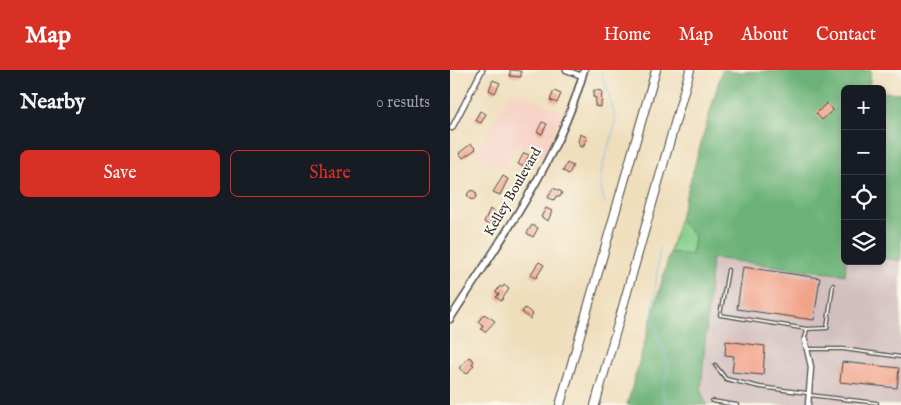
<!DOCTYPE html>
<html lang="en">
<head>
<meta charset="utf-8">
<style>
	:root { --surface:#171b24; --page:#242831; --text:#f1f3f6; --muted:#9ea1a6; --line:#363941; --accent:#d93025 }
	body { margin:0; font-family:"IM FELL English",serif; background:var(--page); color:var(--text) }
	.controls { position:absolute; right:15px; top:15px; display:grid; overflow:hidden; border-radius:8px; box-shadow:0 2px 8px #0003 }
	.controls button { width:45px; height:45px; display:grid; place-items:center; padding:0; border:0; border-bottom:1px solid var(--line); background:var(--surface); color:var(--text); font:25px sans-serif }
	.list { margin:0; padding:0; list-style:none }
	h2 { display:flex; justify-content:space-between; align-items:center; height:65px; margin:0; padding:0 20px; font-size:21px }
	h2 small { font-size:16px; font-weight:400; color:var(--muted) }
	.actions { display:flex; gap:10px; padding:15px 20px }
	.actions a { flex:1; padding:11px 0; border:1px solid var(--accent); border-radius:8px; text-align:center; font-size:18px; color:var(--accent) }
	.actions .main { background:var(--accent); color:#fff }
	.icon { flex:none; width:28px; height:28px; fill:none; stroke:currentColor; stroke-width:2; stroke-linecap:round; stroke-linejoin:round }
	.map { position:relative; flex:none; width:451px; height:335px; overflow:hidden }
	header { display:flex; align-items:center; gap:30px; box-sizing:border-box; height:70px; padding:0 25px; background:var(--accent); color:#fff }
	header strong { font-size:24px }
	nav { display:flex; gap:28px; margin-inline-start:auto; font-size:18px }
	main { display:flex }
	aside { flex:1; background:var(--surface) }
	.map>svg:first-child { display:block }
	.built { fill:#f7d1c6 }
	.industrial { fill:#d2bfbf }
	.green { fill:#86cf8c; stroke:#587d5c }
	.forest { fill:#6cb278; stroke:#4c6e52 }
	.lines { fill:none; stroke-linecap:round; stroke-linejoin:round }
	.stream { stroke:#6fbee9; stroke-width:1 }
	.building { fill:#f1a38a }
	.service-casing { stroke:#484641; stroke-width:4.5 }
	.minor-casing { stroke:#484641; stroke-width:7 }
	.secondary-casing { stroke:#484641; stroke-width:9 }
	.motorway-casing { stroke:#484641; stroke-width:10 }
	.service { stroke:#fff; stroke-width:2 }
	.minor { stroke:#fff; stroke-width:4.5 }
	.secondary { stroke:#fff; stroke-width:6 }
	.motorway { stroke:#fff; stroke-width:8 }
	.labels { text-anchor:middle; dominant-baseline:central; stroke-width:4; stroke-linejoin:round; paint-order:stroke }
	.street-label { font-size:14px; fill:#2b2b2b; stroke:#fbf7ec }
</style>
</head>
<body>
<header>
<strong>Map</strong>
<nav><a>Home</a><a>Map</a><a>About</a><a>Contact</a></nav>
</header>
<main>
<aside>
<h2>Nearby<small>0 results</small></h2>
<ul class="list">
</ul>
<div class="actions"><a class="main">Save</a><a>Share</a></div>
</aside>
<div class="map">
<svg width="451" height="335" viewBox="0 0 451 335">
	<rect width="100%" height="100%" fill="#fbf7ec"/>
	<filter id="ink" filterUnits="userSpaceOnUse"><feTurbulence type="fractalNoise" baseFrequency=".02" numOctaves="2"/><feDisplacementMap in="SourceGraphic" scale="10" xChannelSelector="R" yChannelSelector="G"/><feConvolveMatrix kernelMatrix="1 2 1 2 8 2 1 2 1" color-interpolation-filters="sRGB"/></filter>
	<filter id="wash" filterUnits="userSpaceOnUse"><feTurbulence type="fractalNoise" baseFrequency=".0096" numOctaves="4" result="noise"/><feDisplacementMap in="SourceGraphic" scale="20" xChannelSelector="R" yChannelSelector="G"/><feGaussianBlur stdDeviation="1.12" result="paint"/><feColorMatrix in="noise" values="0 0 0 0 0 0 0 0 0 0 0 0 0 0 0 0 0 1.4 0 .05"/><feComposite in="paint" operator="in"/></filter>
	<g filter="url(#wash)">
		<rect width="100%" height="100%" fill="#efdebc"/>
		<path class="built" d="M61,21L113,42L93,87L68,73L53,99L26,84Z"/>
		<path class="industrial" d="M220,182L394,205L396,191H432V188L451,191V335H177Z"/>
		<path class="green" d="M229,150L244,165L242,185L220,182Z"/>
		<path class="forest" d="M272,0H279L280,2L330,1L331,0H421L419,19H395V191H396L395,205L262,188L251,322L257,335H177L220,182L242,185L244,165L229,150Z
			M432,22L451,23V191L432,188Z"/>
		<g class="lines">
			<path class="stream" d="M151,0C154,11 166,44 165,53C160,83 143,101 155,133
				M210,178L202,248L219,297L212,318L216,335"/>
		</g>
		<g id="blocks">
			<path class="building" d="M60,0L71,1V7L60,6Z
				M43,10L50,13L45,23L39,20Z
				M144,20L152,21L151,37L145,36L146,28L143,27Z
				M104,21L111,24L107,33L100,30Z
				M377,33L383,40L372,50L366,43Z
				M30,41L36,44L31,53L25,50Z
				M92,52L97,54L92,64L87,62Z
				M130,64L137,67L133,77L129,76L130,73L128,72Z
				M21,74L26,79L13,88L9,83Z
				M74,83L79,85L74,97L68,94Z
				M117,93L123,96L119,104L113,101Z
				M53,106L58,109L50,125L43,122Z
				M103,118L112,122L110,127L106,126L104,130L98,128Z
				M17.5 125a4.5 4.5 0 1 1 9 0a4.5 4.5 0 1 1-9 0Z
				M96,138L102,141L98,151L91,147Z
				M40,139L45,142L39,155L34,152Z
				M82,155L88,158L83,167L77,163Z
				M89,192L94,195L86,208L80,205Z
				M293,197L370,208L364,250L287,239Z
				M54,215L59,219L51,231L46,227L49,224L46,222L50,216L52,218Z
				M75,238L83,244L80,249L72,242Z
				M34,244L45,251L35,262L31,259L33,255L28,252Z
				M276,271L315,276L313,305L282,302L284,286L275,285Z
				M19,287L24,291L22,294L24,295L17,304L9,298Z
				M392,292L449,298L447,318L390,312Z"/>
		</g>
	</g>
	<g filter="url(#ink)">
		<use href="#blocks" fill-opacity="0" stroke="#484641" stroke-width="1"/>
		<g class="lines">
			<defs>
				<path id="service" d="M278,200L270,245L357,259L355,268
					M357,259L377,258L383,215
					M357,279H393L451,287
					M265,295L276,309L310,317L357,323
					M359,325L427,333
					M262,331L287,335"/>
				<path id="minor" d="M116,0L132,6
					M2,58L32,0
					M355,270L361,297L358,335"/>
				<path id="secondary" d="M0,249C48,174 111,87 134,0"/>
				<path id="motorway" d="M110,335L206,0
					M145,335L240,0"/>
			</defs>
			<use href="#service" class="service-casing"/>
			<use href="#minor" class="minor-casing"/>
			<use href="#secondary" class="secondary-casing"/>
			<use href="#motorway" class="motorway-casing"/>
			<use href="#service" class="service"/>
			<use href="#minor" class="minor"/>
			<use href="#secondary" class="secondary"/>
			<use href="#motorway" class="motorway"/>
		</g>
	</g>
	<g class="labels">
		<g class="street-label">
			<text transform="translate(63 122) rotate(-60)">Kelley Boulevard</text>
		</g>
	</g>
</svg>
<div class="controls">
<button>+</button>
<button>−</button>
<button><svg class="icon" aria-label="locate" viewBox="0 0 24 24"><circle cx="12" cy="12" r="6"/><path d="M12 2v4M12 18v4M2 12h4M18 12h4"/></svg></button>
<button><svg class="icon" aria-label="layers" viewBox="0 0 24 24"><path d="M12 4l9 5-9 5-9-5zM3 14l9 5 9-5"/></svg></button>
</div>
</div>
</main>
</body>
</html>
